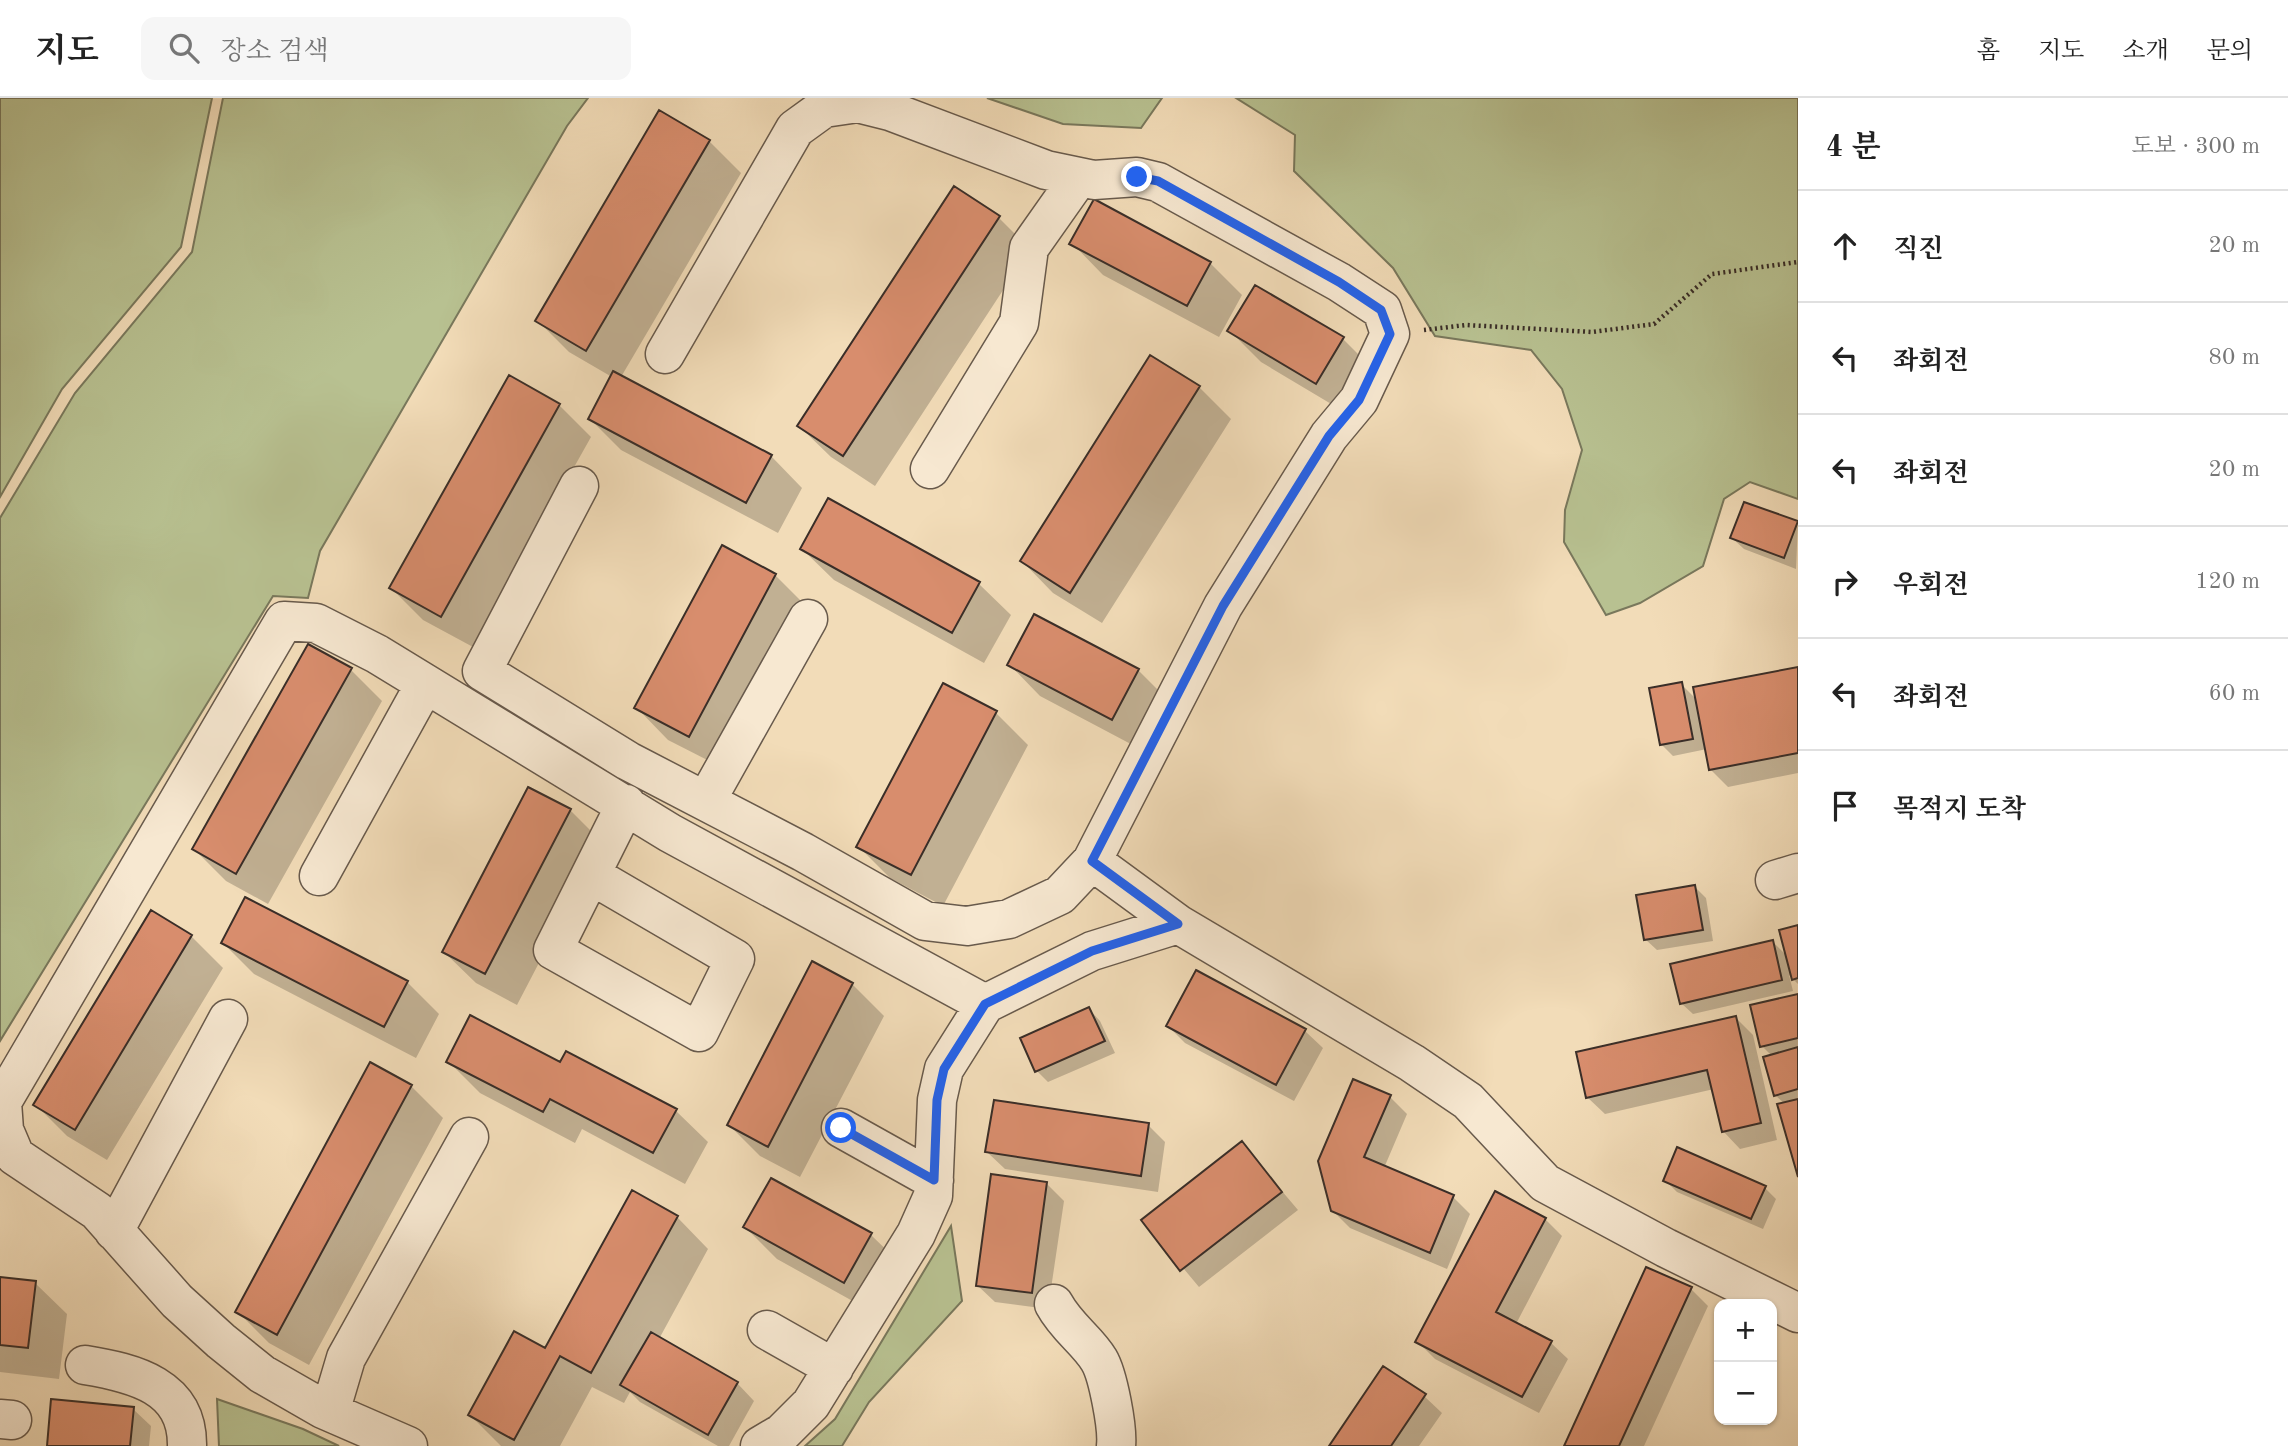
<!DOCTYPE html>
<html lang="ko">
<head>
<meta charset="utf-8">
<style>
	:root { --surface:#fff; --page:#f6f6f6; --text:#222; --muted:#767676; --line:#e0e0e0 }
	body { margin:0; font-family:"Old Standard TT","Noto Serif KR",serif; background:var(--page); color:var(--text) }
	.controls { position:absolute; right:21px; bottom:21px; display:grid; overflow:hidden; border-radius:14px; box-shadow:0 2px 5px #0004 }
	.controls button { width:63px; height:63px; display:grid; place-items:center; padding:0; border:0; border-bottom:2px solid var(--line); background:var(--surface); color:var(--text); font:35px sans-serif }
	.stop { position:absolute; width:21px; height:21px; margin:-16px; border:5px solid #2563eb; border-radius:50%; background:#fff }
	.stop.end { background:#2563eb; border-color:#fff; box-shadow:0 2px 7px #0008 }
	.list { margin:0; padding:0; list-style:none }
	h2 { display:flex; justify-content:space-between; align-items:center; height:91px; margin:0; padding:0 28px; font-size:30px }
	h2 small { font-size:23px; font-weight:400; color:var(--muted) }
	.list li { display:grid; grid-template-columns:46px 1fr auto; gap:21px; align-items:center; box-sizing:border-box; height:112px; padding:0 28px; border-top:2px solid var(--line) }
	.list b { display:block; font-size:26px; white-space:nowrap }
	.list em { font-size:23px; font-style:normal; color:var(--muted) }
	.icon { flex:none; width:38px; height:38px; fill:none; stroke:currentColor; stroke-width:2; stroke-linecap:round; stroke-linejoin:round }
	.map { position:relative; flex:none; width:1798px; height:1348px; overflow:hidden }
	header { display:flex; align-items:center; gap:42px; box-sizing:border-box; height:98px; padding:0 35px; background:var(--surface); border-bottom:2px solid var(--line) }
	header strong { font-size:33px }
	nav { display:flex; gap:38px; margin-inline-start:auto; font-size:24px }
	.search { width:490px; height:63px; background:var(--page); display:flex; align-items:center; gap:18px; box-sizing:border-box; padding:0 24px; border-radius:14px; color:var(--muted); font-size:26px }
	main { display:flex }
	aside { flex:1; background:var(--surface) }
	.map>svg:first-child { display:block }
	.green { fill:#b8c191; stroke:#79785c; stroke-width:2 }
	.shadow { fill:#0003 }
	.building { fill:#d88d6d; stroke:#3a2e28; stroke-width:2 }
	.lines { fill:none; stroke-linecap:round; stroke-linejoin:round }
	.minor-casing { stroke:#685a4c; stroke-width:41 }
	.path { stroke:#3a2e28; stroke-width:4.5; stroke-dasharray:2 3.5; stroke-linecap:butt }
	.minor { stroke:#f7e8d1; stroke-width:38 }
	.route { stroke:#2563eb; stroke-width:9 }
</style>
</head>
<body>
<header>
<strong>지도</strong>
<div class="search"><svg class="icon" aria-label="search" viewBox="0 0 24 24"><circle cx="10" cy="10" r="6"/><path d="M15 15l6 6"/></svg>장소 검색</div>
<nav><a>홈</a><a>지도</a><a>소개</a><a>문의</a></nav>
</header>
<main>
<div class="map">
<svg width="1798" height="1348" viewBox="0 0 1798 1348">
	<rect width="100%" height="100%" fill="#f2dcb8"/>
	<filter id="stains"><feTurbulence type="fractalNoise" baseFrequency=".00286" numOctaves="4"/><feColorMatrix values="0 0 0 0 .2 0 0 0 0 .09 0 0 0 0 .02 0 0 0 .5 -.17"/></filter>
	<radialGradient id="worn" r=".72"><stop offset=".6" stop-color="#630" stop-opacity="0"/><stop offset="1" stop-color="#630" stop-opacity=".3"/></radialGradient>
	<path class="green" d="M0,0H212L181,149L62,291L0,399Z
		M223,0H588L567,28L320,453L308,500L273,498L0,943V420L75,295L192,154Z
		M987,0H1162L1141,30L1063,26Z
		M1236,0H1798V401L1750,384L1724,401L1703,468L1640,505L1606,517L1564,444L1565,412L1582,352L1562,291L1531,252L1435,238L1393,170L1294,73L1295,37Z
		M951,1128L962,1203L869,1304L842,1348H805L835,1321Z
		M217,1301L303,1331L339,1348H219Z"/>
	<path class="shadow" d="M709,43L741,75L621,279L771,358L802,390L778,435L621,352L590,321L612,279L569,254L537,222Z
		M999,120L1030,151L875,388L831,359L799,328Z
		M1072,145L1210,165L1242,197L1219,239L1103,177Z
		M1229,232L1343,241L1374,272L1348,316L1261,264Z
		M1151,259L1199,289L1231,321L1102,525L1053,495L1022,463Z
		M559,307L591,339L473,549L423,522L391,490Z
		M829,403L979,486L1011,517L984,565L834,482L802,451Z
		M1745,406L1798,425L1796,471L1744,451L1732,440Z
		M775,477L807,509L721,669L668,642L637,610Z
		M1009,566L1138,572L1170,604L1144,653L1040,598Z
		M1798,571V675L1728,689L1710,671L1707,651L1673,658L1661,646L1681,586L1697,602Z
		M351,572L382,603L268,806L226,783L194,751Z
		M944,587L996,615L1028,647L943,808L890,780L858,748Z
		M570,712L602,744L517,907L476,885L444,854Z
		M1695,789L1706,800L1713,843L1657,852L1645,841Z
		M246,801L407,884L439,916L416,960L254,876L223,845Z
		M1798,829V886L1789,877L1793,893L1693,916L1681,905L1773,844L1787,858Z
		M191,838L223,870L107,1062L67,1038L35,1006Z
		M813,866L852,886L884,918L800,1079L760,1058L729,1027Z
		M1196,875L1305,933L1323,950L1294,1003L1185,945L1168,928Z
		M1798,898V1073L1785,1006L1775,997L1772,958L1762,948Z
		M1089,911L1100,923L1115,955L1048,984L1037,973Z
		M1736,920L1753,937L1777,1042L1740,1051L1723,1033L1714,991L1605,1016L1587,999Z
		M448,963L561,967L676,1013L708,1044L685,1086L582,1031L575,1045L480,995Z
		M411,988L443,1020L309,1267L269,1245L238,1214Z
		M1390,999L1407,1016L1384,1070L1453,1099L1470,1116L1447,1171L1350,1130L1332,1112Z
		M1148,1027L1165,1044L1158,1094L1005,1071L987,1054Z
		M1242,1046L1298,1112L1199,1189L1143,1122Z
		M1665,1082L1765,1090L1776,1101L1763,1131L1677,1094Z
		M1046,1085L1064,1103L1048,1211L995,1204L977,1187Z
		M677,1119L708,1151L659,1241L737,1285L754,1303L729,1348H718L640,1304L630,1294L624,1305L592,1289L560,1348H501L470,1317L546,1252Z
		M1545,1121L1562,1138L1516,1226L1550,1244L1568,1261L1539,1315L1435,1261L1417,1243Z
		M745,1129L871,1137L903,1168L876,1216L777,1161Z
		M0,1181L35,1185L67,1216L59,1281L0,1274Z
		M1691,1191L1708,1208L1644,1348H1566Z
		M1424,1298L1442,1315L1419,1348H1331Z
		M133,1311L151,1328L149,1348H49Z"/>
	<path class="building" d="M659,12L710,42L586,253L535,223Z
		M954,88L1000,118L843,358L797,328Z
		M1094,101L1211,164L1187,208L1069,146Z
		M1255,187L1344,239L1316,286L1227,233Z
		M1150,257L1200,288L1070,495L1020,463Z
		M613,273L772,357L746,405L588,321Z
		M509,277L560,306L441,519L389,490Z
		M828,400L980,484L952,535L800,451Z
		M1744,404L1798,423L1784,460L1730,440Z
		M722,447L776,476L689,639L634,610Z
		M1034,516L1139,571L1112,622L1007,567Z
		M308,546L352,570L236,776L192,751Z
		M1798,569V655L1709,672L1693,589Z
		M1682,584L1693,641L1660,647L1649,590Z
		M943,585L997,613L911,777L856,749Z
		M528,689L571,711L485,876L442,854Z
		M1695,787L1703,832L1644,842L1636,797Z
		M245,799L408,883L384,929L221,845Z
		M151,812L192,837L75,1032L33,1007Z
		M1798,827V880L1792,882L1779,832Z
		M1773,842L1782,882L1680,906L1670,866Z
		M812,863L853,885L768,1049L727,1027Z
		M1196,872L1306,931L1276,987L1166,928Z
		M1798,896V940L1760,949L1750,907Z
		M1089,909L1105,943L1035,974L1020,940Z
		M470,917L560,964L566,953L677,1011L653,1055L550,1001L543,1014L446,964Z
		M1736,918L1761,1025L1722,1034L1707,972L1586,1000L1576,954Z
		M1798,949V991L1774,998L1763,959Z
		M370,964L412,987L277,1237L235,1214Z
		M1353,981L1391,997L1364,1059L1454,1097L1430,1155L1331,1113L1318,1063Z
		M1798,1001V1079L1777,1006Z
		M994,1002L1149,1025L1141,1078L985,1054Z
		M1242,1043L1282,1094L1180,1173L1141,1122Z
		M1677,1049L1766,1088L1751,1121L1663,1083Z
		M991,1076L1047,1084L1032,1195L976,1188Z
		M771,1080L872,1135L844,1185L743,1129Z
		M632,1092L678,1118L591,1275L560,1258L514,1342L468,1317L514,1233L545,1250Z
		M1495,1093L1546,1120L1496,1214L1552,1243L1522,1299L1415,1244Z
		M1646,1169L1692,1189L1619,1348H1564Z
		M0,1179L36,1183L28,1250L0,1247Z
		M651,1234L738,1284L708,1337L620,1287Z
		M1383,1268L1426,1296L1391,1348H1329Z
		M51,1301L134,1309L130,1348H47Z"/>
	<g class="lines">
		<defs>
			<path id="minor" d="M930,371L1019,225L1029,150L1079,79
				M579,388L482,573L628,663L803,754L925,823L967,828L1009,821L1060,797L1092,763L1223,508L1329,338L1359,302L1390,236L1382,212L1339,184L1158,84L1137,79L1094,82L1046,72L890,13L858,5L824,10L795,31L665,256
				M706,703L808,521
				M1092,763L1178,826L1412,965L1468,1003L1545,1085L1666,1150L1798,1215
				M591,777L735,861L699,934L553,852L626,706
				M319,778L425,586
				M1775,782L1798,775
				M841,1030L934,1082
				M114,1133L228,921
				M1054,1206C1067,1230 1087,1242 1099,1262C1108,1277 1118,1330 1116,1348
				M767,1232L834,1270
				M85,1267C134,1275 188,1288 187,1348
				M330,1314L346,1260L469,1039
				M0,1321L12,1322
				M408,1348L323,1311L262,1276L221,1243L177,1203L97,1113L15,1058L4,1032L2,1004L284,523L316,525L377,556L670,735L985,906
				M760,1348L782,1335L811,1306L916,1136L933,1098L937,1002L944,971L985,906L1092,853L1178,826"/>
		</defs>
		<use href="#minor" class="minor-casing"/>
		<path class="path" d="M1424,232L1466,227L1592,234L1654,226L1712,176L1798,164"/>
		<use href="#minor" class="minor"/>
	</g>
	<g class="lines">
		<path class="route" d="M841,1030L934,1082L937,1002L944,971L985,906L1092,853L1178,826L1092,763L1223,508L1329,338L1359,302L1390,236L1381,212L1339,184L1158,83L1137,79"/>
	</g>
	<rect width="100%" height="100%" filter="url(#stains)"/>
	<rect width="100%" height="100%" fill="url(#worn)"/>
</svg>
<div class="controls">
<button>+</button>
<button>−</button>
</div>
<div class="stop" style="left:841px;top:1030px"></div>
<div class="stop end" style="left:1137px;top:79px"></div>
</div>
<aside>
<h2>4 분<small>도보 · 300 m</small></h2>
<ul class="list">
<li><svg class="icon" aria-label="ahead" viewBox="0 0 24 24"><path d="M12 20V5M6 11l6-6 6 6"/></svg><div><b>직진</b></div><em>20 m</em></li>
<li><svg class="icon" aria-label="left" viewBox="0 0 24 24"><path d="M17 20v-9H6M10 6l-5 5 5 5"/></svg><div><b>좌회전</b></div><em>80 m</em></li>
<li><svg class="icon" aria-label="left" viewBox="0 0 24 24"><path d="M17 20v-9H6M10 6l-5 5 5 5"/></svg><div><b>좌회전</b></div><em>20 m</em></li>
<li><svg class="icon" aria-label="right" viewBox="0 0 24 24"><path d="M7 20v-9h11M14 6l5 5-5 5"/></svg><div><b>우회전</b></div><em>120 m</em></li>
<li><svg class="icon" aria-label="left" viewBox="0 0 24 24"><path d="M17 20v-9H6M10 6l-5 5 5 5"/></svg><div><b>좌회전</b></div><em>60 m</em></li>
<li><svg class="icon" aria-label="arrive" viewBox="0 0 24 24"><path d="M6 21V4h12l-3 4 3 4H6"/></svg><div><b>목적지 도착</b></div></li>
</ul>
</aside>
</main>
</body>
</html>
